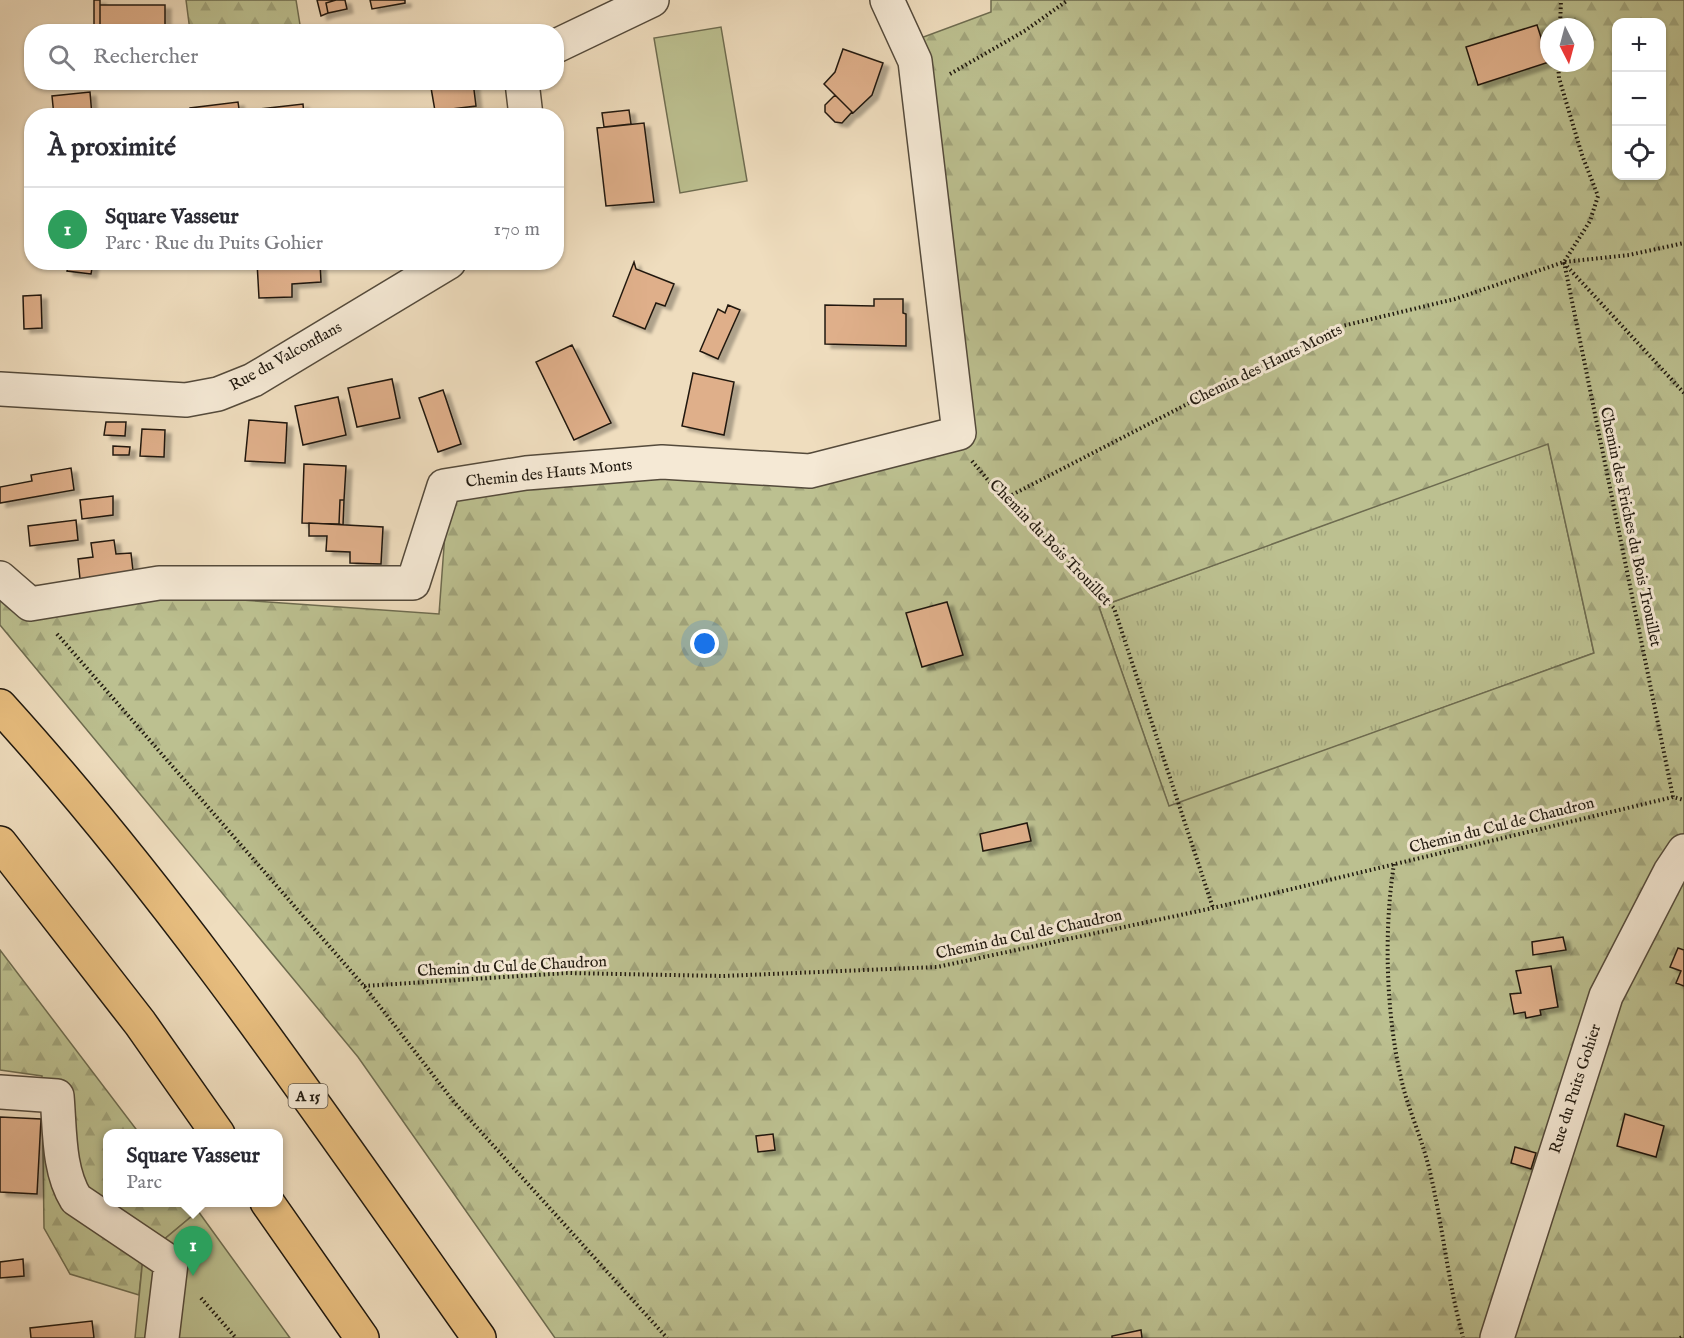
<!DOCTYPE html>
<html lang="fr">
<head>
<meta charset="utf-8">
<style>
	:root { --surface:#fff; --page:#f2f2f3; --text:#2b2b33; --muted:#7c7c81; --line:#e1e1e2; --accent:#8f2418 }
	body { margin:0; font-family:"IM FELL English",serif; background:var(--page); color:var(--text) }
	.controls { position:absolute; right:18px; top:18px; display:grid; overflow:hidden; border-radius:12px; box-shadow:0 2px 4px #0004 }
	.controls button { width:54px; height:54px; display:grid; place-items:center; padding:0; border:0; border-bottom:2px solid var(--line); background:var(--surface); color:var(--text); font:30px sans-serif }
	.compass { position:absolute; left:1540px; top:18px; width:54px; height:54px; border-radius:50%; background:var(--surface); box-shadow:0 2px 4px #0004; rotate:174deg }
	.you { position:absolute; left:705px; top:644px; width:21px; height:21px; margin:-15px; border:4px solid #fff; border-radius:50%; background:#1a73e8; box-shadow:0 0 0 9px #1a73e833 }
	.badge { display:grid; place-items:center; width:39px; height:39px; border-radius:50%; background:var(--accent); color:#fff; font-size:20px; font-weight:700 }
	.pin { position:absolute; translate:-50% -50px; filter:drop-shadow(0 2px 3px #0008) }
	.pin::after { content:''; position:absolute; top:32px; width:21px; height:18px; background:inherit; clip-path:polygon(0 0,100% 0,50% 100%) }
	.popup { position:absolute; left:103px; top:1129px; width:180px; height:78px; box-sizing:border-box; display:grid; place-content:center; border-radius:12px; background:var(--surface); filter:drop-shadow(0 2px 4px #0005); font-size:20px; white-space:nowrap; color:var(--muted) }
	.popup b { font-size:22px; color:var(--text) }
	.popup::after { content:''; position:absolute; left:50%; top:100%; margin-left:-12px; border:12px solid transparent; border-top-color:var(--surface) }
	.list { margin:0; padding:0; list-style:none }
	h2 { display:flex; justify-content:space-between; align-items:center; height:78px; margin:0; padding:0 24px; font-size:26px }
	h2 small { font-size:20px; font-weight:400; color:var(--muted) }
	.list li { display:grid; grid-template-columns:39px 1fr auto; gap:18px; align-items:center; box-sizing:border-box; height:84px; padding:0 24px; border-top:2px solid var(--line) }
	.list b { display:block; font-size:22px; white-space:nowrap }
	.list p { margin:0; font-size:20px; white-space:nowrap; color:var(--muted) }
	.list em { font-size:20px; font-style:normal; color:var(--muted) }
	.icon { flex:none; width:33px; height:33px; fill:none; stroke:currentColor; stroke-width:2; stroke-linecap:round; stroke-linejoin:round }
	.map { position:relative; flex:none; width:1684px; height:1338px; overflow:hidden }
	.search { position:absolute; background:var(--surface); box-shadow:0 2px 4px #0004; left:24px; top:24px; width:540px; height:66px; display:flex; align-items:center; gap:15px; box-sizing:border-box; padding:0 21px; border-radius:24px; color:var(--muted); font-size:22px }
	.panel { position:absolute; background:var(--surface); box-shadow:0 2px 4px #0004; left:24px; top:108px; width:540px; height:162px; border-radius:24px }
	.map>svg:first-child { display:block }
	.grass { fill:url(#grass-tufts); stroke:#6e6c50; stroke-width:1.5 }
	.forest { fill:url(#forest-firs); stroke:#6e6c50; stroke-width:1.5; fill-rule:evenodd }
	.park { fill:#bcc090; stroke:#6e6c50; stroke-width:1.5 }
	.building { fill:#dfaf8a; stroke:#20190f; stroke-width:1.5; filter:url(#shadow) }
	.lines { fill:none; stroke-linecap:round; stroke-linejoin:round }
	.minor-casing { stroke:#544a3b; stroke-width:36 }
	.highway-casing { stroke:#20190f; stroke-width:36 }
	.path { stroke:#20190f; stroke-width:4; stroke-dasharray:1.5 3; stroke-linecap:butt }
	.minor { stroke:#f5e9d5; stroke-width:33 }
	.highway { stroke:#e8be7f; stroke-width:33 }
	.labels { text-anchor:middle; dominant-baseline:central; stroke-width:6; stroke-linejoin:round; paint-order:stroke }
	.shield { fill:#f5e9d5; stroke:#60574a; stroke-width:1.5 }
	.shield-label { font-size:15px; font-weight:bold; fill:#20190f }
	.street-label { font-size:16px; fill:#20190f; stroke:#f5e9d5 }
</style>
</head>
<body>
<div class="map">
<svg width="1684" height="1338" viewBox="0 0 1684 1338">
	<defs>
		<pattern id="grass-tufts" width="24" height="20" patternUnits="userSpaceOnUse" patternTransform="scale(1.5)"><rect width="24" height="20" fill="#bcc090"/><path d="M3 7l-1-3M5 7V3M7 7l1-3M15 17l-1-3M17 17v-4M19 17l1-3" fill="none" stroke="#a1a47b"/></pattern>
		<pattern id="forest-firs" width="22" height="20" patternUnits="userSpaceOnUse" patternTransform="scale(1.5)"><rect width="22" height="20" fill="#bcc090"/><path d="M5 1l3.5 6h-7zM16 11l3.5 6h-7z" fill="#a1a47b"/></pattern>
		<filter id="shadow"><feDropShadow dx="6" dy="4" stdDeviation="1.5" flood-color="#0004"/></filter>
	</defs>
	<rect width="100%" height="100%" fill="#efddbe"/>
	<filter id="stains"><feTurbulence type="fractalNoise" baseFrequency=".00333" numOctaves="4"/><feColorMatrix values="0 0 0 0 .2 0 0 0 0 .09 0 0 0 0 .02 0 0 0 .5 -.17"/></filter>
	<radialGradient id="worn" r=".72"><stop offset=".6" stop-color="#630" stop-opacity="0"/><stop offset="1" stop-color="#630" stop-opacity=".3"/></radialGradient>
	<path class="grass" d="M1548,443L1594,653L1169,807L1099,607Z"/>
	<path class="forest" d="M186,0H296L301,31H190Z
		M991,0H1684V1338H555L358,1057L0,625V583L439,614L448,493L967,437L910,42L991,12ZM1616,22H1662V176H1616ZM1549,27H1585V63H1549ZM1548,444L1594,653L1169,806L1099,607Z
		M0,950L139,1133L107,1134V1202L191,1203L198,1211L143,1257L139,1295L70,1274L44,1228L42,1076L0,1070Z"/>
	<path class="park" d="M721,27L747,181L680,193L654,38Z
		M198,1211L290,1338H135L143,1257Z"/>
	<path class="building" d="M94,0H100V32H94Z
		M317,0H336L326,3L328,13L321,16Z
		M336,0H345L347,9L328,13L326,3Z
		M370,0H405V3L372,9Z
		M100,5H165V32H100Z
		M1537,25L1549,62L1478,85L1466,47Z
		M843,49L883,63L872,95L853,113L824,84L835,72Z
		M430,82H473L476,106L435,111Z
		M90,92L92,116H54L52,96Z
		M835,95L852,112L842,123L835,122L825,112V105Z
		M238,102L240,116H191L190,108Z
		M303,104L304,116H261L260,109Z
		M629,110L631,124L604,127L602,113Z
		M644,123L654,202L606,206L597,128Z
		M69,262H93L91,274L67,271Z
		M257,262H320L321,282L292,284V297L259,298Z
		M634,262L636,269L674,284L665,306L656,303L645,329L613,316Z
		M41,295L42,328L24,329L23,296Z
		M874,299H903V313L906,314V346L825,344V305L874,306Z
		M728,305L740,310L718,359L700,351L718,309L725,313Z
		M572,345L611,423L574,440L536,362Z
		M693,373L734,382L724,435L682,426Z
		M392,379L400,418L357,427L348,388Z
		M443,390L461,444L438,452L419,398Z
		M338,397L346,435L303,445L295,406Z
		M249,420L287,423L285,463L245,461Z
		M106,422H126L125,436L104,435Z
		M142,429L165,430L164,457L140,456Z
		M113,446L130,447L129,455H113Z
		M304,464L346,466L344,500H340L339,524L302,523Z
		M71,468L74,490L0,503V487L32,481L31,475Z
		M113,496V515L82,519L80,500Z
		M340,500H344L343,525L339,524Z
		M76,520L78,540L30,546L28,526Z
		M309,523L383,527L381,564L350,563V552L326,551L327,536H309Z
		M114,540L116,554L131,553L133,571L80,579L78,559L93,557L91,543Z
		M947,602L963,655L922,667L906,613Z
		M1027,823L1031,841L983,851L980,834Z
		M1563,937L1566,950L1533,955L1532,942Z
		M1678,948L1684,950V986L1676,983L1681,971L1670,967Z
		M1551,966L1558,1007L1540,1010L1541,1015L1526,1018L1525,1012L1514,1014L1510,994L1521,993L1516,971Z
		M1625,1114L1664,1126L1656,1157L1617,1146Z
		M0,1117L41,1119L37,1194L0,1192Z
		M773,1134L775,1150L758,1152L756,1136Z
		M1515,1147L1536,1153L1531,1169L1511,1163Z
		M23,1259L24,1276L0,1278V1262Z
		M92,1321L94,1338H31L30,1328Z
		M1141,1330L1142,1338H1112V1336Z"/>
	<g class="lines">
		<defs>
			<path id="minor" d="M556,46L652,0
				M522,82L526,116
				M0,389L186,400L218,394L253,380L449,262
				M0,578L30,604L159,583H413L444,486L526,473L662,462L810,471L959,433L915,61L887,0
				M0,1092L57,1096C60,1130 58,1170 76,1199L171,1263L162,1338
				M1497,1338L1606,996L1670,872L1684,851"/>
			<path id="highway" d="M0,706C178,902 326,1122 479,1338
				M0,843L140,1023L218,1134
				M267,1202L362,1338"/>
		</defs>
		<use href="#minor" class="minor-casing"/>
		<use href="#highway" class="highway-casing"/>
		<path class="path" d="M1560,27L1561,0
			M1558,63L1559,78L1582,155L1598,196L1590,221L1564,262
			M950,74L1026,30L1068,0
			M1564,262L1673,797
			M1564,263L1684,393
			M972,461L1004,499L1114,608L1213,908
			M1004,499L1334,328L1455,299L1564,262L1629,255L1684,243
			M57,634L364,986L454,1102L667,1338
			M1394,864C1383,934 1386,1025 1405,1094C1413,1120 1424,1146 1430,1172C1443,1227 1448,1283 1463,1337
			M364,986L567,973L723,976L937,967L1213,908L1673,797L1684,800
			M201,1298L236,1338
			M1680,1338L1684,1336"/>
		<use href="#minor" class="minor"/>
		<use href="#highway" class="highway"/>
	</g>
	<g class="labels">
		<rect class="shield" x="288.5" y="1084" width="39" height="24" rx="4.5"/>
		<g class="shield-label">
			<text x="308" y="1096">A 15</text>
		</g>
		<g class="street-label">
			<text transform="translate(286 357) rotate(-29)">Rue du Valconflans</text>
			<text transform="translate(1266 366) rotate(-26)">Chemin des Hauts Monts</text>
			<text transform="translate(549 474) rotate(-6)">Chemin des Hauts Monts</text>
			<text transform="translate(1630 527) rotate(78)">Chemin des Friches du Bois Trouillet</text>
			<text transform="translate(1050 543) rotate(46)">Chemin du Bois Trouillet</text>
			<text transform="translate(1502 826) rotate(-14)">Chemin du Cul de Chaudron</text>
			<text transform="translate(1029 935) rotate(-12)">Chemin du Cul de Chaudron</text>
			<text transform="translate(512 967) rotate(-3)">Chemin du Cul de Chaudron</text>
			<text transform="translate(1576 1089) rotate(-72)">Rue du Puits Gohier</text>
		</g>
	</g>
	<rect width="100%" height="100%" filter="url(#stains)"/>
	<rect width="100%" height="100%" fill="url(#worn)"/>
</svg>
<div class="controls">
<button>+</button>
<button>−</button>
<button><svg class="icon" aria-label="locate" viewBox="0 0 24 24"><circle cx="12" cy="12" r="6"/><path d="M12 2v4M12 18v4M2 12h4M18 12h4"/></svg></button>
</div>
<svg class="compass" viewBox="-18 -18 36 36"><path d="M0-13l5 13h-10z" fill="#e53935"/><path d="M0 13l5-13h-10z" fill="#7c7c81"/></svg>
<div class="you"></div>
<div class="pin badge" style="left:193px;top:1276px;background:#2e9e5b">1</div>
<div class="popup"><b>Square Vasseur</b>Parc</div>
<div class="search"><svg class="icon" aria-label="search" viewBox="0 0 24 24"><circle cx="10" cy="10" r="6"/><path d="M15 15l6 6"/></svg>Rechercher</div>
<section class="panel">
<h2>À proximité<small></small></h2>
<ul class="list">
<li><span class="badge" style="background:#2e9e5b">1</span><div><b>Square Vasseur</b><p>Parc · Rue du Puits Gohier</p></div><em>170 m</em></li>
</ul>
</section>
</div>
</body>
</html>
